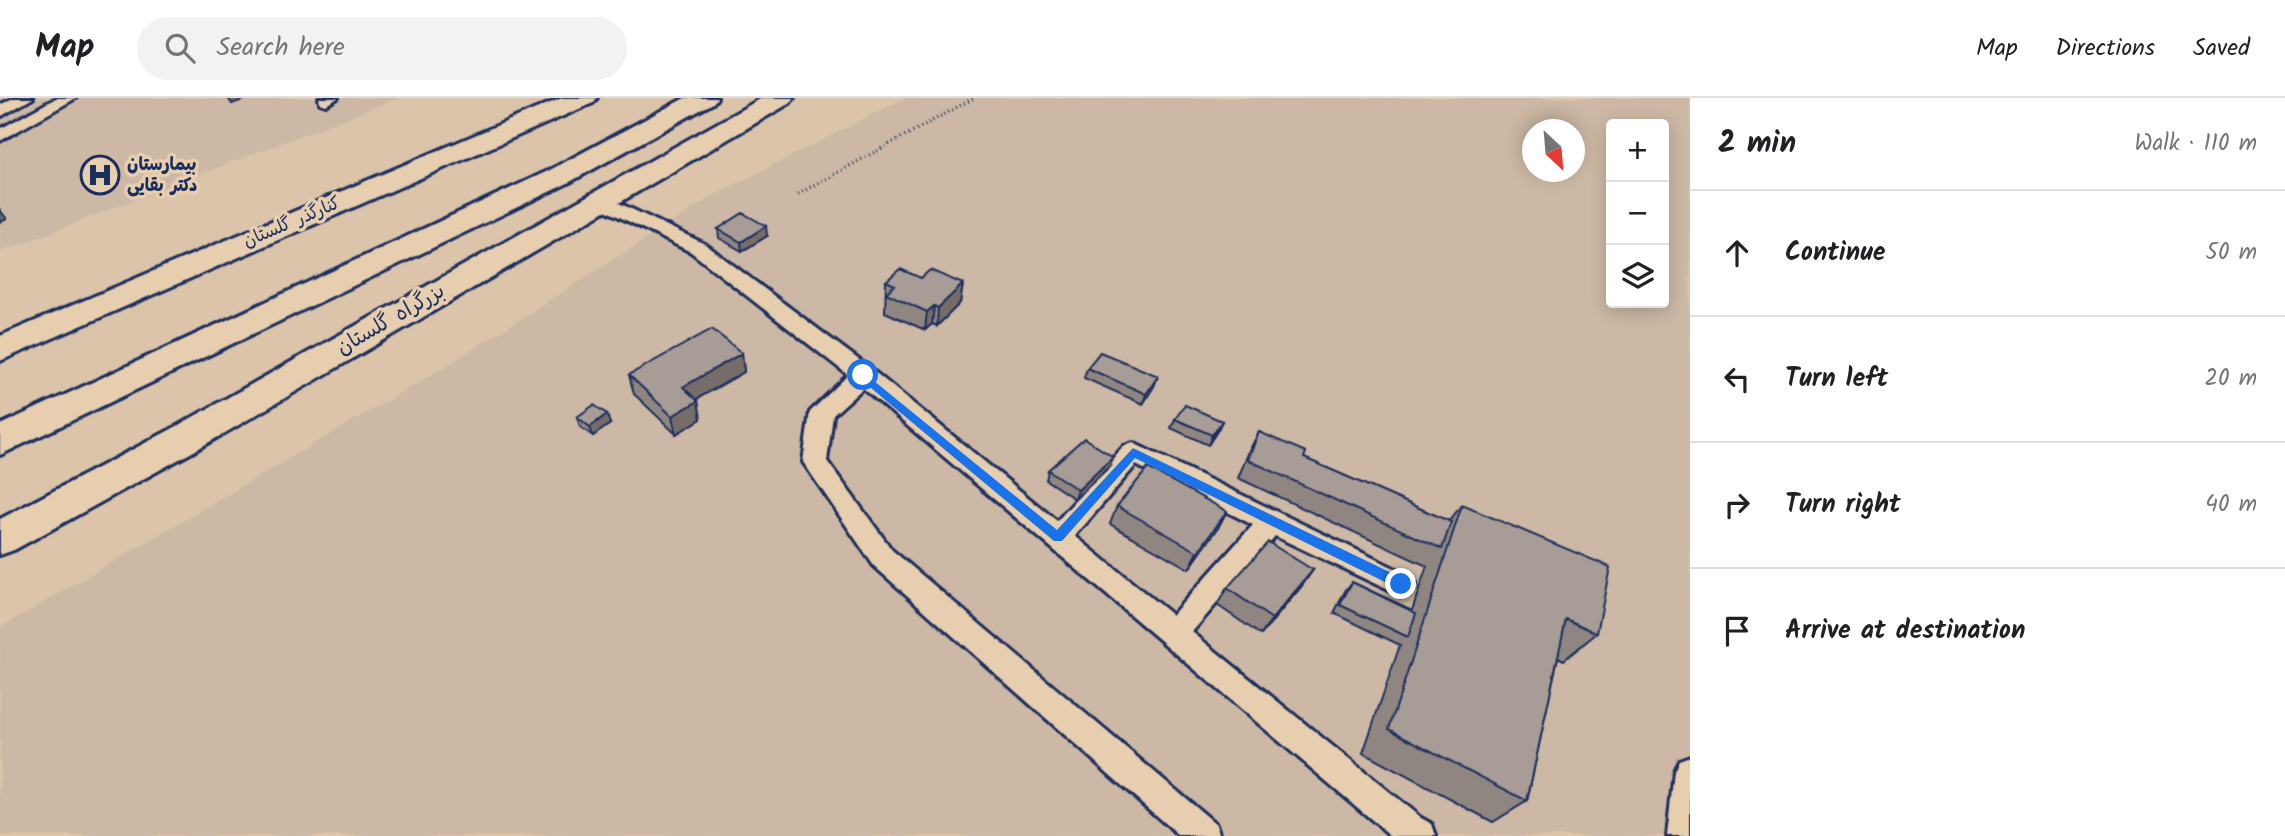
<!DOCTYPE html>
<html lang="en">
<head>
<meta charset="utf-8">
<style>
	:root { --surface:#fff; --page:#f2f2f2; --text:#202124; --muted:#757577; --line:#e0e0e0 }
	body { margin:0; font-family:Kalam,"Playpen Sans Arabic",sans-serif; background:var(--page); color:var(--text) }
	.controls { position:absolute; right:21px; top:21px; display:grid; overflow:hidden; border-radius:7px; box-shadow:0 4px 18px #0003 }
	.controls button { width:63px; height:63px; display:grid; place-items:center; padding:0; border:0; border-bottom:2px solid var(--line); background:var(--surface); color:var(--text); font:35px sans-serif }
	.compass { position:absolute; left:1522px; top:21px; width:63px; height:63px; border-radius:50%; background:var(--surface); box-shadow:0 4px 18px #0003; rotate:154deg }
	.stop { position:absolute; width:21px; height:21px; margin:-16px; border:5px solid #1a73e8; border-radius:50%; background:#fff }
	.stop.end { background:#1a73e8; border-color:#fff; box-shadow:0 2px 7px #0008 }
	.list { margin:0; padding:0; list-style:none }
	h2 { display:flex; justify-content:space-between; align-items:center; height:91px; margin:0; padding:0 28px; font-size:30px }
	h2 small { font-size:23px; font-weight:400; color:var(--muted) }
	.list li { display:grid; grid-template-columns:46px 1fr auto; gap:21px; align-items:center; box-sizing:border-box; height:126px; padding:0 28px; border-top:2px solid var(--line) }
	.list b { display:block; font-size:26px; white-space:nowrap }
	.list em { font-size:23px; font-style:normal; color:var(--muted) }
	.icon { flex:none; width:38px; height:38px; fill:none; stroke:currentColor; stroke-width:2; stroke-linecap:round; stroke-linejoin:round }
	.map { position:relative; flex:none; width:1690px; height:738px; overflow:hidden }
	header { display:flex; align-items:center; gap:42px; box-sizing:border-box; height:98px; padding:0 35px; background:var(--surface); border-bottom:2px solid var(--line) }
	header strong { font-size:33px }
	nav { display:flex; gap:38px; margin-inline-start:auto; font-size:24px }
	.search { width:490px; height:63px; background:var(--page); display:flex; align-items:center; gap:18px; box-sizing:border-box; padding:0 24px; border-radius:38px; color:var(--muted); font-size:26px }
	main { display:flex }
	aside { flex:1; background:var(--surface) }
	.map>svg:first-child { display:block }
	.built { fill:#ccb8a4; fill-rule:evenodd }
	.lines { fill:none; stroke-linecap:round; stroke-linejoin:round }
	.lane-casing { stroke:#1b2f5e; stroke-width:6 }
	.secondary-casing { stroke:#1b2f5e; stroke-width:6 }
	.highway-casing { stroke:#1b2f5e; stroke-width:6 }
	.path { stroke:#1b2f5e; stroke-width:3.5; stroke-dasharray:1 3.5; stroke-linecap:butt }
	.lane { fill:#e7ceaf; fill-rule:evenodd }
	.secondary { fill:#e7ceaf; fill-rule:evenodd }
	.highway { fill:#e7ceaf; fill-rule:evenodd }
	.wall { fill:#908681; stroke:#1b2f5e; stroke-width:2 }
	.shaded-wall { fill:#766d69; stroke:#1b2f5e; stroke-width:2 }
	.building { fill:#a89c96; stroke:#1b2f5e; stroke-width:2 }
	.route { fill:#1a73e8 }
	.labels { text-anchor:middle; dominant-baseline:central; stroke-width:7; stroke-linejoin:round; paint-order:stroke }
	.far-poi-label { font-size:18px; font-weight:bold; fill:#1b2f5e; stroke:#e7ceaf; text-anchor:start }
	.far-street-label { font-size:18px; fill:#1b2f5e; stroke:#e7ceaf }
	.street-label { font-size:21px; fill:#1b2f5e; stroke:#e7ceaf }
</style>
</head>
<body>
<header>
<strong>Map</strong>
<div class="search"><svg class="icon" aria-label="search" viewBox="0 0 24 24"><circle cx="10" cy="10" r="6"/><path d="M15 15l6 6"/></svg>Search here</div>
<nav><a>Map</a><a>Directions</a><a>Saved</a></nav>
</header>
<main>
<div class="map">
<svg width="1690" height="738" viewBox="0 0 1690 738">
	<rect width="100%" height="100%" fill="#dbc4aa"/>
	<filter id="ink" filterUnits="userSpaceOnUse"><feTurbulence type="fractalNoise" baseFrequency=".0143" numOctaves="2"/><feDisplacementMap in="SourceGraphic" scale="14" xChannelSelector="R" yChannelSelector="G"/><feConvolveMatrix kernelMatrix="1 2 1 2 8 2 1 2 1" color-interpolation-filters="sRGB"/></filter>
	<g filter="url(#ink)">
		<path class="built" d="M0,0H398L0,154Z
			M905,0H1690V738H0V530L440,272L720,94ZM1611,26H1664V205H1611ZM1532,32H1574V74H1532Z"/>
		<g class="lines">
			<defs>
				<path id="lane" d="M13,0H33L0,19V7Z
					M56,0H76L0,43V31Z
					M319,0H338L326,7L320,5Z
					M600,96L705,146L871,271L1057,423L1124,348L1133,345L1411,478L1415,486L1411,494L1401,498L1275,438L1192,534L1421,720L1432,726L1436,738H1391L863,290L833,317L827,363L892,452L1216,726L1220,738H1179L874,468L803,364L810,314L848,277L691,154L593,106L591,102ZM1136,367L1253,427L1172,517L1075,438Z
					M1690,658V738H1667L1674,673L1679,662Z"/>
				<path id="secondary" d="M562,0H597L593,5L0,263V238Z"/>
				<path id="highway" d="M685,0H717L713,5L568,85L0,357V327L548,73Z
					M762,0H794L790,5L194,353L14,452L0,457V421L168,333Z"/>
			</defs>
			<use href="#lane" class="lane-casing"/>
			<use href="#secondary" class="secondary-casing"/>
			<use href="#highway" class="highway-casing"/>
			<path class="path" d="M798,96L974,0"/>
			<use href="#lane" class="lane"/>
			<use href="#secondary" class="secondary"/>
			<use href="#highway" class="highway"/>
		</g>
		<path class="wall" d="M718,131L767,138L742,153L719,140Z
			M921,180L963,186L960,205L937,228L932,226L925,232L885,214L886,183Z
			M742,255L744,274L697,301L698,303L701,321L676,336L634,296L629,277Z
			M1087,270L1158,278L1154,288L1143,306L1084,280Z
			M577,319L610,326L593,338L580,329Z
			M1175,321L1222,323L1217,333L1208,347L1171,330Z
			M1259,334L1304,360L1449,423L1462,407L1597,535L1564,562L1558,559L1527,703L1493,724L1363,655L1400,547L1334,515L1345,493L1352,484L1412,512L1427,468L1238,380L1249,353Z
			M1110,368L1075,401L1046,382L1048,372Z
			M1117,408L1218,430L1189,471L1110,426Z
			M1313,472L1301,489L1261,537L1217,507L1227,490Z"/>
		<path class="shaded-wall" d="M228,0H249L232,6Z
			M0,112L7,121L0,124Z
			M766,128L767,138L742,153L741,144Z
			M963,186L960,205L937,228L938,210Z
			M934,208L932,226L925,232L927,214Z
			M742,255L744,274L686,307L683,289Z
			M1158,278L1154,288L1143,306L1146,296Z
			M698,303L701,321L676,336L672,318Z
			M607,316L610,326L593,338L590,329Z
			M1222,323L1217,333L1208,347L1212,337Z
			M1113,359L1110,368L1075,401L1078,392Z
			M1227,413L1218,430L1189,471L1198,454Z
			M1313,472L1301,489L1261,537L1272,521Z"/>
		<path class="building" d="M743,115L766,128L741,144L718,131Z
			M900,171L921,180L930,172L963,186L938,210L934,208L927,214L886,195L895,187L886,183Z
			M712,231L742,255L683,289L698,303L672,318L629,277Z
			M1100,254L1158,278L1146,296L1087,270Z
			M594,307L607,316L590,329L577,319Z
			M1185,307L1222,323L1212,337L1175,321Z
			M1259,334L1306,354L1304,360L1451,424L1442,451L1248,362Z
			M1084,340L1113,359L1078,392L1048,372Z
			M1148,370L1227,413L1198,454L1117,408Z
			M1462,407L1610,469L1597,535L1566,521L1527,703L1389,631Z
			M1268,444L1313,472L1272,521L1227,490Z
			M1352,484L1416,515L1408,539L1340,507Z"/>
	</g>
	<path class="route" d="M863,274L1057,432L1133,350L1406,482L1408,486L1406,490H1397L1135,360L1062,443H1054L859,280V275Z"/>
	<defs>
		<symbol id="hospital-ring" viewBox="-11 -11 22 22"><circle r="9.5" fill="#e7ceaf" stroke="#1b2f5e" stroke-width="1.5"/><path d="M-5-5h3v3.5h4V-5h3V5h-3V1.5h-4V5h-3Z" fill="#1b2f5e"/></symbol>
	</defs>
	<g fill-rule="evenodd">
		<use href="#hospital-ring" x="78" y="55" width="44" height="44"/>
	</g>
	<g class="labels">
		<g class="far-poi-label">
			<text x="127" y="67">بیمارستان<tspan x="127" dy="21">دکتر بقایی</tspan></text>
		</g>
		<g class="far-street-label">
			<text transform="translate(292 125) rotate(-23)">کنارگذر گلستان</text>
		</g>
		<g class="street-label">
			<text transform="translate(391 222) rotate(-30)">بزرگراه گلستان</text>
		</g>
	</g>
</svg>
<div class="controls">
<button>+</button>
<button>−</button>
<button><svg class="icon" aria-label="layers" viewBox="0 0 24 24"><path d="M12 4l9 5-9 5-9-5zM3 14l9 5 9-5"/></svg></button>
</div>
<svg class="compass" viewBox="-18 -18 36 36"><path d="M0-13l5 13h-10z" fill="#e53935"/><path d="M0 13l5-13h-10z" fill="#757577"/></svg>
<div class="stop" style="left:863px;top:277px"></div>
<div class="stop end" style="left:1401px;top:486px"></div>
</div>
<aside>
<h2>2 min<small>Walk · 110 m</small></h2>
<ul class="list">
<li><svg class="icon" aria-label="ahead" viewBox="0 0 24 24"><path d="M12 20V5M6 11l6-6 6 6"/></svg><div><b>Continue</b></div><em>50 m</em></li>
<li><svg class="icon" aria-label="left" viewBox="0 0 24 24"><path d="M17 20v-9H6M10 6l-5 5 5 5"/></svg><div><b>Turn left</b></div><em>20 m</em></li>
<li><svg class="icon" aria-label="right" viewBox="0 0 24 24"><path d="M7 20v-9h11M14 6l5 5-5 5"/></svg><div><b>Turn right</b></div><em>40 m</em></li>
<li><svg class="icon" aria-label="arrive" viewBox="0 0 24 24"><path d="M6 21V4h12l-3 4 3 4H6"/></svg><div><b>Arrive at destination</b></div></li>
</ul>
</aside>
</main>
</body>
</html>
